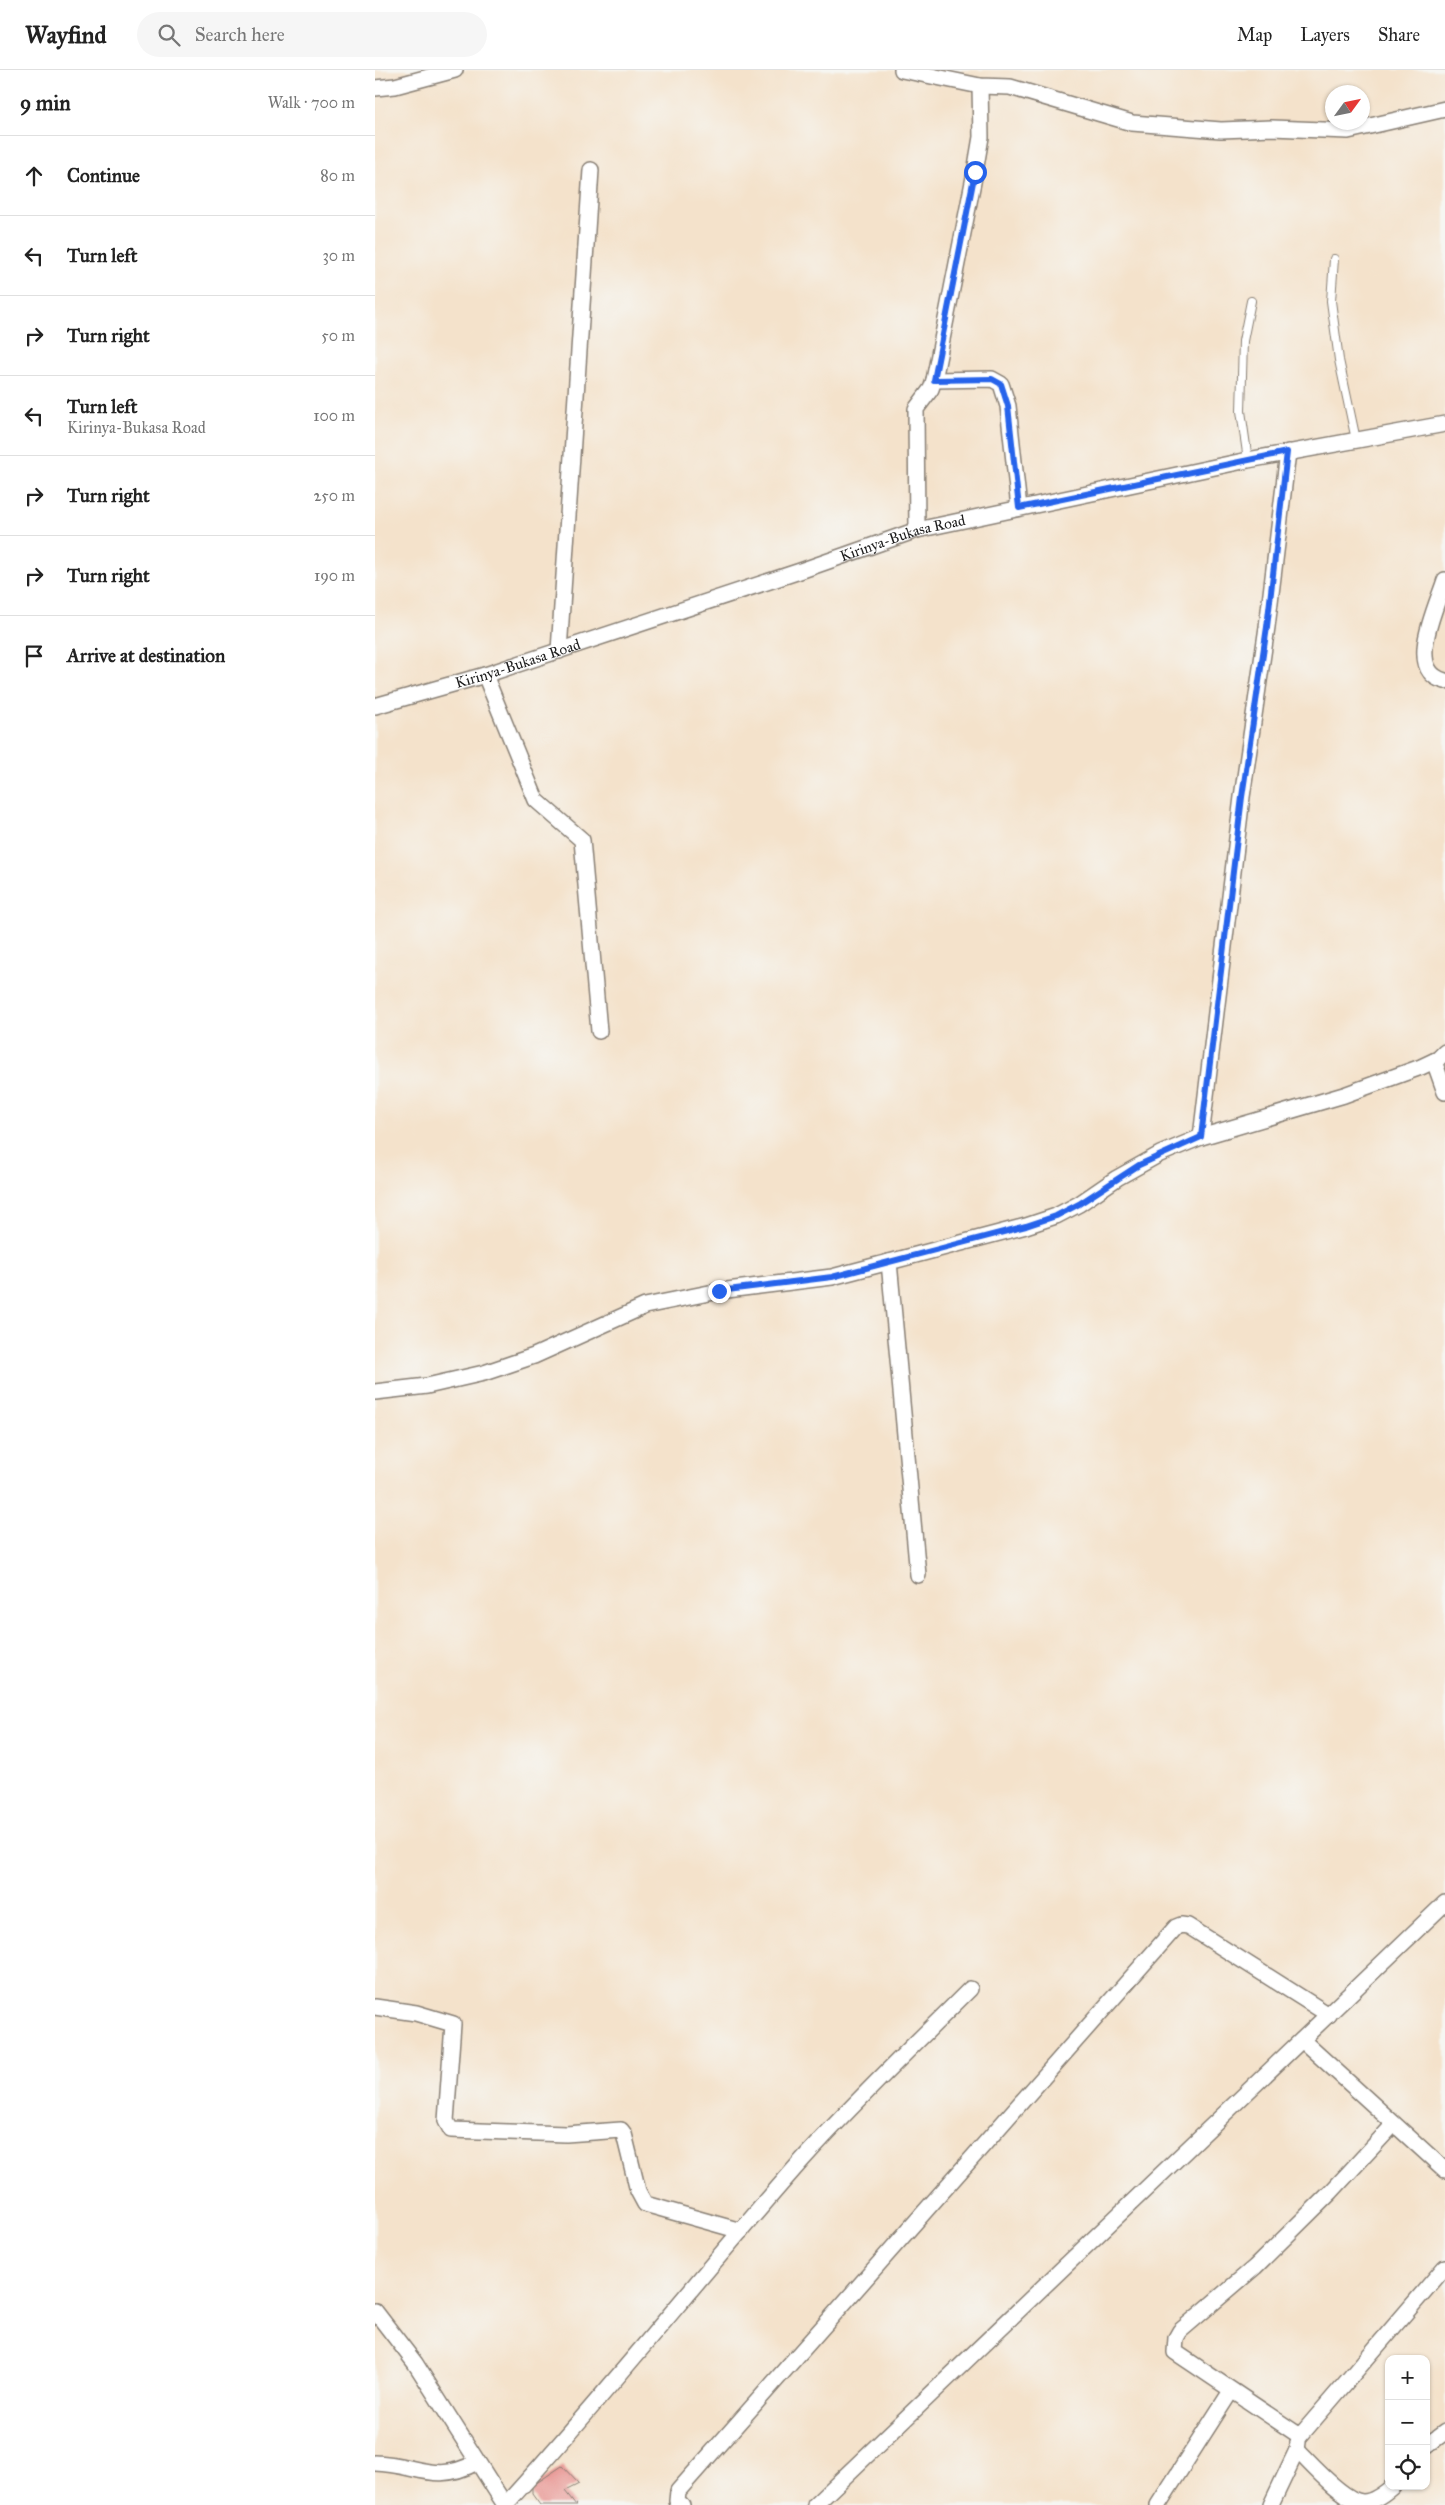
<!DOCTYPE html>
<html lang="en">
<head>
<meta charset="utf-8">
<style>
	:root { --surface:#fff; --page:#f6f6f6; --text:#222; --muted:#767676; --line:#e0e0e0 }
	body { margin:0; font-family:"IM FELL Great Primer",serif; background:var(--page); color:var(--text) }
	.controls { position:absolute; right:15px; bottom:15px; display:grid; overflow:hidden; border-radius:10px; box-shadow:0 1px 4px #0004 }
	.controls button { width:45px; height:45px; display:grid; place-items:center; padding:0; border:0; border-bottom:1px solid var(--line); background:var(--surface); color:var(--text); font:25px sans-serif }
	.compass { position:absolute; left:950px; top:15px; width:45px; height:45px; border-radius:50%; background:var(--surface); box-shadow:0 1px 4px #0004; rotate:57deg }
	.stop { position:absolute; width:15px; height:15px; margin:-11px; border:4px solid #2563eb; border-radius:50%; background:#fff }
	.stop.end { background:#2563eb; border-color:#fff; box-shadow:0 1px 5px #0008 }
	.list { margin:0; padding:0; list-style:none }
	h2 { display:flex; justify-content:space-between; align-items:center; height:65px; margin:0; padding:0 20px; font-size:21px }
	h2 small { font-size:16px; font-weight:400; color:var(--muted) }
	.list li { display:grid; grid-template-columns:32px 1fr auto; gap:15px; align-items:center; box-sizing:border-box; height:80px; padding:0 20px; border-top:1px solid var(--line) }
	.list b { display:block; font-size:19px; white-space:nowrap }
	.list p { margin:0; font-size:16px; white-space:nowrap; color:var(--muted) }
	.list em { font-size:16px; font-style:normal; color:var(--muted) }
	.icon { flex:none; width:28px; height:28px; fill:none; stroke:currentColor; stroke-width:2; stroke-linecap:round; stroke-linejoin:round }
	.map { position:relative; flex:none; width:1070px; height:2435px; overflow:hidden }
	header { display:flex; align-items:center; gap:30px; box-sizing:border-box; height:70px; padding:0 25px; background:var(--surface); border-bottom:1px solid var(--line) }
	header strong { font-size:24px }
	nav { display:flex; gap:28px; margin-inline-start:auto; font-size:18px }
	.search { width:350px; height:45px; background:var(--page); display:flex; align-items:center; gap:12px; box-sizing:border-box; padding:0 18px; border-radius:28px; color:var(--muted); font-size:19px }
	main { display:flex }
	aside { flex:1; background:var(--surface) }
	.map>svg:first-child { display:block }
	.building { fill:#e78e8b }
	.lines { fill:none; stroke-linecap:round; stroke-linejoin:round }
	.lane-casing { stroke:#887f74; stroke-width:10 }
	.street-casing { stroke:#887f74; stroke-width:18 }
	.lane { stroke:#fff; stroke-width:8 }
	.street { stroke:#fff; stroke-width:15 }
	.route { stroke:#2563eb; stroke-width:6 }
	.labels { text-anchor:middle; dominant-baseline:central; stroke-width:5; stroke-linejoin:round; paint-order:stroke }
	.street-label { font-size:15px; fill:#1c1c1c; stroke:#f6f6f2 }
</style>
</head>
<body>
<header>
<strong>Wayfind</strong>
<div class="search"><svg class="icon" aria-label="search" viewBox="0 0 24 24"><circle cx="10" cy="10" r="6"/><path d="M15 15l6 6"/></svg>Search here</div>
<nav><a>Map</a><a>Layers</a><a>Share</a></nav>
</header>
<main>
<aside>
<h2>9 min<small>Walk · 700 m</small></h2>
<ul class="list">
<li><svg class="icon" aria-label="ahead" viewBox="0 0 24 24"><path d="M12 20V5M6 11l6-6 6 6"/></svg><div><b>Continue</b></div><em>80 m</em></li>
<li><svg class="icon" aria-label="left" viewBox="0 0 24 24"><path d="M17 20v-9H6M10 6l-5 5 5 5"/></svg><div><b>Turn left</b></div><em>30 m</em></li>
<li><svg class="icon" aria-label="right" viewBox="0 0 24 24"><path d="M7 20v-9h11M14 6l5 5-5 5"/></svg><div><b>Turn right</b></div><em>50 m</em></li>
<li><svg class="icon" aria-label="left" viewBox="0 0 24 24"><path d="M17 20v-9H6M10 6l-5 5 5 5"/></svg><div><b>Turn left</b><p>Kirinya-Bukasa Road</p></div><em>100 m</em></li>
<li><svg class="icon" aria-label="right" viewBox="0 0 24 24"><path d="M7 20v-9h11M14 6l5 5-5 5"/></svg><div><b>Turn right</b></div><em>250 m</em></li>
<li><svg class="icon" aria-label="right" viewBox="0 0 24 24"><path d="M7 20v-9h11M14 6l5 5-5 5"/></svg><div><b>Turn right</b></div><em>190 m</em></li>
<li><svg class="icon" aria-label="arrive" viewBox="0 0 24 24"><path d="M6 21V4h12l-3 4 3 4H6"/></svg><div><b>Arrive at destination</b></div></li>
</ul>
</aside>
<div class="map">
<svg width="1070" height="2435" viewBox="0 0 1070 2435">
	<rect width="100%" height="100%" fill="#f6f6f2"/>
	<filter id="ink" filterUnits="userSpaceOnUse"><feTurbulence type="fractalNoise" baseFrequency=".02" numOctaves="2"/><feDisplacementMap in="SourceGraphic" scale="10" xChannelSelector="R" yChannelSelector="G"/><feConvolveMatrix kernelMatrix="1 2 1 2 8 2 1 2 1" color-interpolation-filters="sRGB"/></filter>
	<filter id="wash" filterUnits="userSpaceOnUse"><feTurbulence type="fractalNoise" baseFrequency=".0096" numOctaves="4" result="noise"/><feDisplacementMap in="SourceGraphic" scale="20" xChannelSelector="R" yChannelSelector="G"/><feGaussianBlur stdDeviation="1.12" result="paint"/><feColorMatrix in="noise" values="0 0 0 0 0 0 0 0 0 0 0 0 0 0 0 0 0 1.4 0 .05"/><feComposite in="paint" operator="in"/></filter>
	<g filter="url(#wash)">
		<rect width="100%" height="100%" fill="#f4e2cb"/>
		<g id="blocks">
			<path class="building" d="M187,2396L204,2414L190,2421L201,2435H165L157,2424V2416Z"/>
		</g>
	</g>
	<g filter="url(#ink)">
		<use href="#blocks" fill-opacity="0" stroke="#887f74" stroke-width="1"/>
		<g class="lines">
			<defs>
				<path id="lane" d="M959,189L956,231L964,290L981,370
					M873,390L866,341L868,271L876,231"/>
				<g id="street">
					<path d="M527,0L605,16L635,17L757,53L846,60L897,58L973,61L1070,39"/>
					<path d="M0,18L20,16L80,0"/>
					<path d="M559,310L617,309L626,314L633,336L644,438"/>
					<path d="M542,460L541,339L556,319L559,310L600,102L606,67L605,16"/>
					<path d="M1070,510C1062,536 1029,601 1070,611"/>
					<path d="M184,581L216,100"/>
					<path d="M110,605L161,730L207,770L224,961"/>
					<path id="s1" d="M0,636L110,605L425,501L542,460L873,390L1070,354"/>
					<path d="M1059,991L1070,1022"/>
					<path d="M826,1067L867,727L892,557L913,382"/>
					<path d="M514,1192L543,1505"/>
					<path d="M0,1322L52,1316L109,1303L159,1286L270,1236L344,1221L457,1207L651,1156L681,1146L704,1134L742,1108L785,1084L826,1067L969,1025L1046,997L1063,989L1070,982"/>
					<path d="M0,1937L41,1943L78,1954L71,2051L76,2060L191,2064L246,2060L249,2064L263,2121L270,2134L366,2161"/>
					<path d="M927,1970L1070,2100"/>
					<path d="M1019,2054L956,2122L880,2197L805,2261L801,2268L800,2282L925,2366L1070,2197"/>
					<path d="M0,2241L40,2293L130,2435"/>
					<path d="M1051,2376L1070,2362"/>
					<path d="M922,2380C935,2393 969,2432 988,2432C998,2432 1010,2423 1018,2416"/>
					<path d="M0,2393C42,2394 60,2415 102,2392"/>
					<path d="M130,2435C233,2323 327,2203 428,2089C481,2030 539,1975 595,1919"/>
					<path d="M307,2435L302,2431L303,2421L801,1857L806,1855L813,1856L954,1945"/>
					<path d="M440,2435L1070,1833"/>
					<path d="M783,2435L856,2321"/>
					<path d="M896,2435L922,2380L923,2372"/>
				</g>
			</defs>
			<use href="#lane" class="lane-casing"/>
			<use href="#street" class="street-casing"/>
			<use href="#lane" class="lane"/>
			<use href="#street" class="street"/>
		</g>
	</g>
	<g class="lines" filter="url(#ink)">
		<path class="route" d="M344,1221L457,1207L651,1156L681,1146L704,1134L764,1095L826,1067L867,727L892,557L912,382L644,438L633,336L626,314L617,309L559,310L600,102"/>
	</g>
	<g class="labels">
		<g class="street-label">
			<text stroke="none"><textPath href="#s1" startOffset="554">Kirinya-Bukasa Road</textPath></text>
			<text stroke="none"><textPath href="#s1" startOffset="149">Kirinya-Bukasa Road</textPath></text>
		</g>
	</g>
</svg>
<div class="controls">
<button>+</button>
<button>−</button>
<button><svg class="icon" aria-label="locate" viewBox="0 0 24 24"><circle cx="12" cy="12" r="6"/><path d="M12 2v4M12 18v4M2 12h4M18 12h4"/></svg></button>
</div>
<svg class="compass" viewBox="-18 -18 36 36"><path d="M0-13l5 13h-10z" fill="#e53935"/><path d="M0 13l5-13h-10z" fill="#767676"/></svg>
<div class="stop" style="left:600px;top:102px"></div>
<div class="stop end" style="left:344px;top:1221px"></div>
</div>
</main>
</body>
</html>
